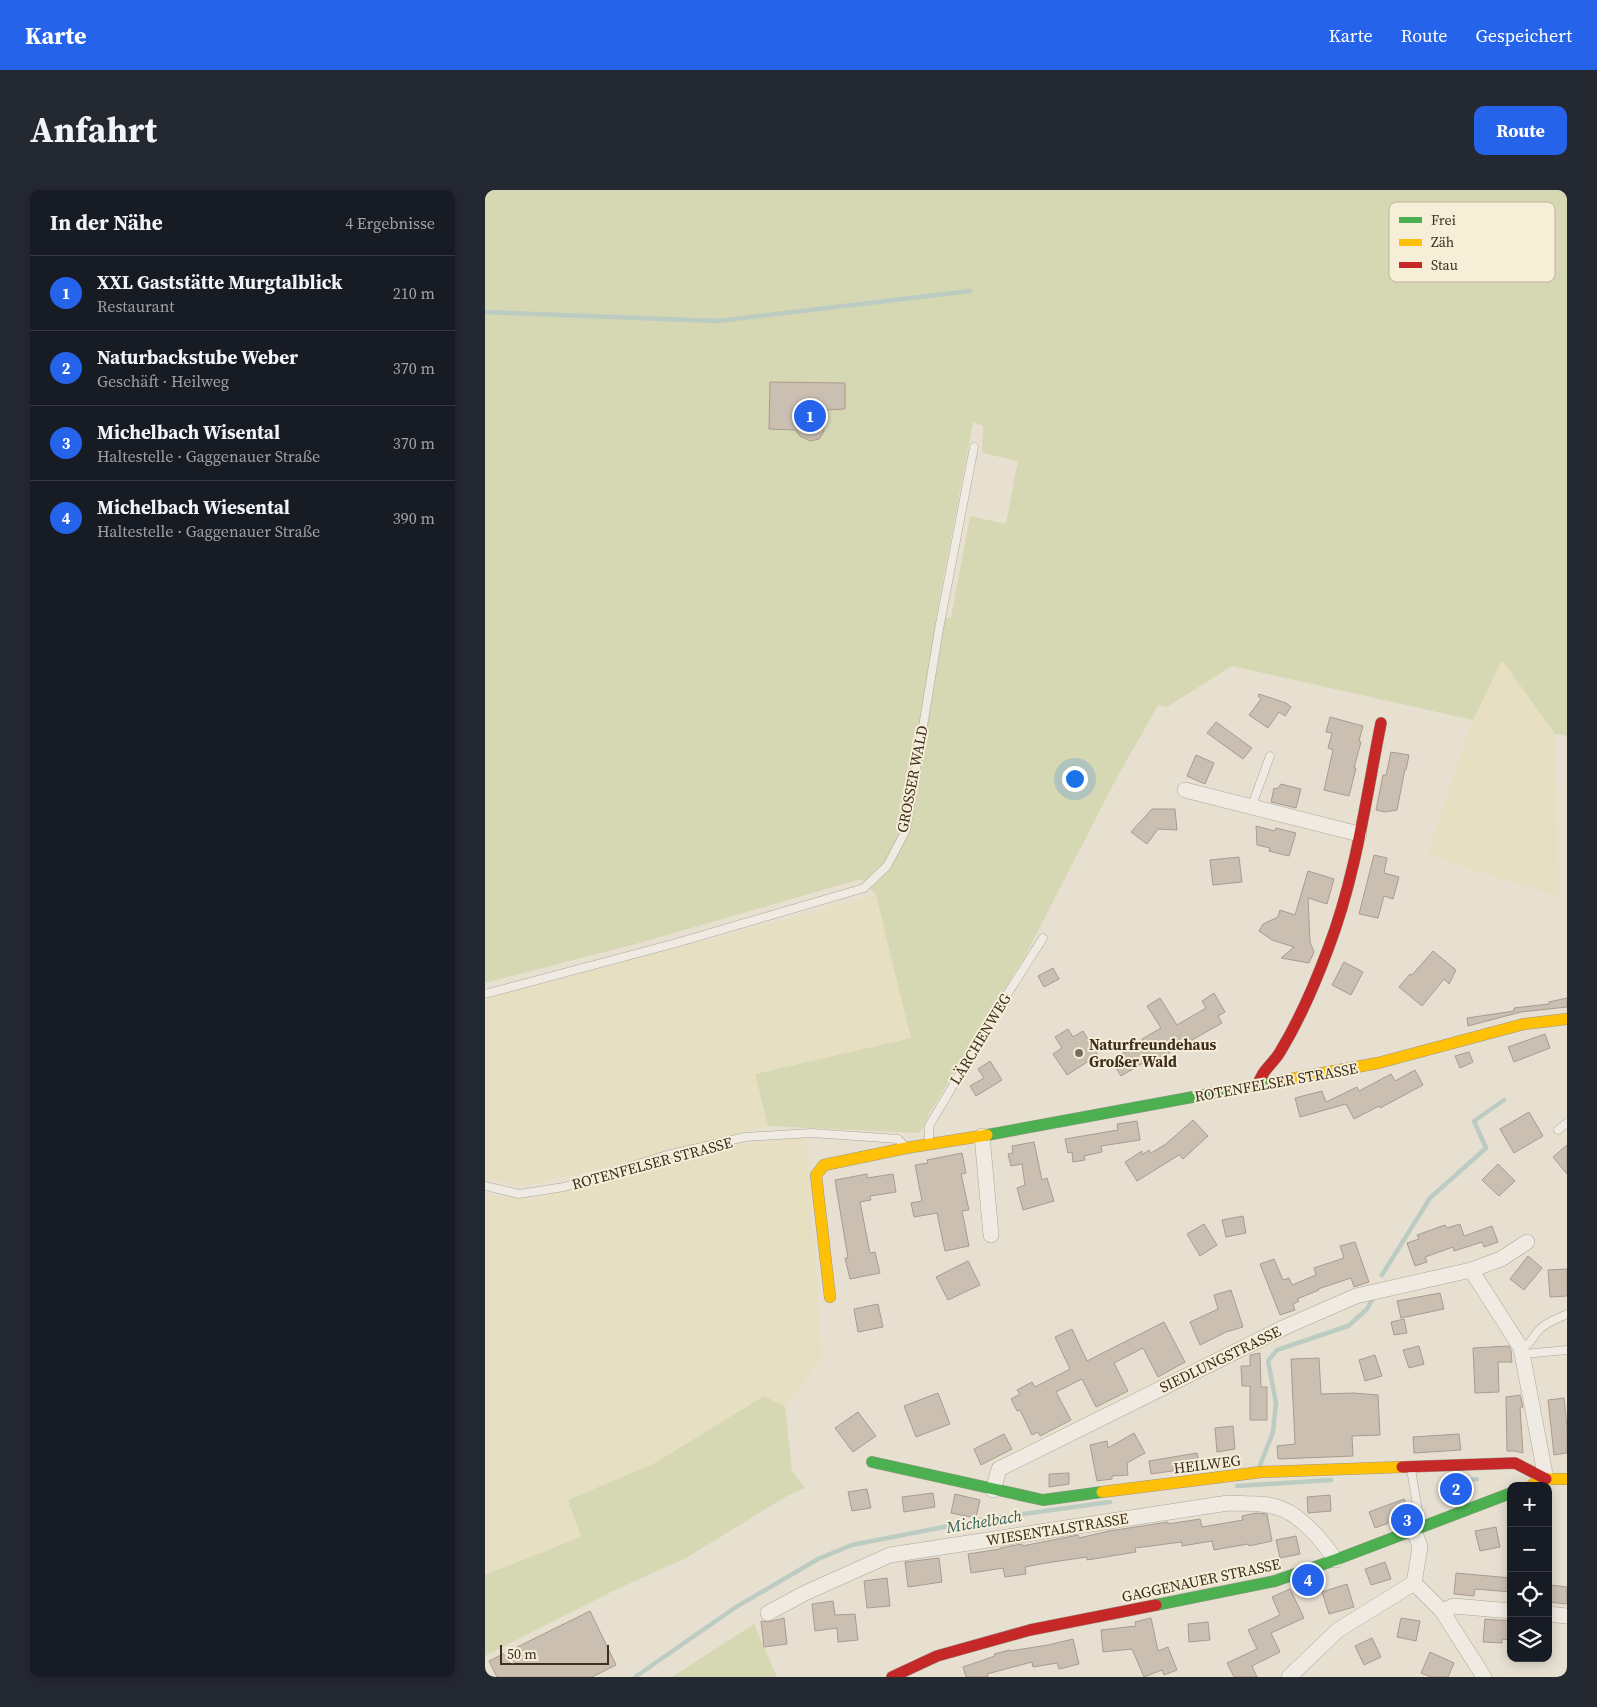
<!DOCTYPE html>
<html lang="de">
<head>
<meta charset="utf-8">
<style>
	:root { --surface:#171b24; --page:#242831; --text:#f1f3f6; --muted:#9ea1a6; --line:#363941; --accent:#2563eb }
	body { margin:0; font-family:"Source Serif 4",serif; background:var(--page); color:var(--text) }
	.controls { position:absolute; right:15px; bottom:15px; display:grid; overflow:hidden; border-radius:10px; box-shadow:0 2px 12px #0003 }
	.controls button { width:45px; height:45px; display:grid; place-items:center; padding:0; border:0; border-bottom:1px solid var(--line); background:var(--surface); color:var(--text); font:25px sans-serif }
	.scale { position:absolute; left:15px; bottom:12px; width:109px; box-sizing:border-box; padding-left:5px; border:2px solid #3d2e20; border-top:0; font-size:14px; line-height:18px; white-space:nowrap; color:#3d2e20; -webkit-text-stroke:4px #f7eed8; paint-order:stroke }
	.you { position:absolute; left:589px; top:588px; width:18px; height:18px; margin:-12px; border:4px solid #fff; border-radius:50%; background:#1a73e8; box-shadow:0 0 0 8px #1a73e833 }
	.badge { display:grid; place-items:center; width:32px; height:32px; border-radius:50%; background:var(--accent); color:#fff; font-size:16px; font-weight:700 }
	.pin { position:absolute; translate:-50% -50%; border:2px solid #fff; box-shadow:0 1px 5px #0006 }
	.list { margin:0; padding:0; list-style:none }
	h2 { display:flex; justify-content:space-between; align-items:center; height:65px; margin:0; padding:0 20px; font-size:21px }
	h2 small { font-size:16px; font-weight:400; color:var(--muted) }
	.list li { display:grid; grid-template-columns:32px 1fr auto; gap:15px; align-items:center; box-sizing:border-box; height:75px; padding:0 20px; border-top:1px solid var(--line) }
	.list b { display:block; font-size:19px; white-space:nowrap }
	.list p { margin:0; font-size:16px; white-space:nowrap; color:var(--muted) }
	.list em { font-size:16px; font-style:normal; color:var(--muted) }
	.icon { flex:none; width:28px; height:28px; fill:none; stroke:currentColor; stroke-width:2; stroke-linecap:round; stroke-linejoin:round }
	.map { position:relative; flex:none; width:1082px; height:1487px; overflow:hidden; border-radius:10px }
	header { display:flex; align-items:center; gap:30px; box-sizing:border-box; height:70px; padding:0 25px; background:var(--accent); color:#fff }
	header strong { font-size:24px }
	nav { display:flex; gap:28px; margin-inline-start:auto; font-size:18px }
	.intro { display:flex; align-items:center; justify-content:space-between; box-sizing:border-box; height:120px; padding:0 30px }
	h1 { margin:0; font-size:35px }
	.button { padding:12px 22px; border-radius:10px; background:var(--accent); color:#fff; font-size:18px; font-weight:700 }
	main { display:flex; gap:30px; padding:0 30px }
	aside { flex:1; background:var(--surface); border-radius:10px; box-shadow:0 2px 12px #0003 }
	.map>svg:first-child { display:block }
	.farmland { fill:#e6dfc2 }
	.green { fill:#d6d7b3; fill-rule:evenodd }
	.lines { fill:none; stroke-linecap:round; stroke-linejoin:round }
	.stream { stroke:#bcccc2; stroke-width:4.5 }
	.building { fill:#cbbfb2; stroke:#a89c90 }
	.lane-casing { stroke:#ada599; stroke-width:9 }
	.street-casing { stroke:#ada599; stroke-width:16 }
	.fast-casing { stroke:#9c958a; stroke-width:12 }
	.slow-casing { stroke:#9c958a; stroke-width:12 }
	.jam-casing { stroke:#9c958a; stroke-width:12 }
	.lane { stroke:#efebe3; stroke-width:8 }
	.street { stroke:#efebe3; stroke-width:15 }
	.fast { stroke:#4caf50; stroke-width:11 }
	.slow { stroke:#ffc107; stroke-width:11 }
	.jam { stroke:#c62828; stroke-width:11 }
	.poi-dot { fill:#786c5e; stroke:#f7eed8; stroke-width:2 }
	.labels { text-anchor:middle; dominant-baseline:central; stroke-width:4; stroke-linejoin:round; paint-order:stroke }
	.street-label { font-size:15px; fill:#3d2e20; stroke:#f7eed8 }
	.poi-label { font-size:15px; font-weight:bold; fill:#3d2e20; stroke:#f7eed8; text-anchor:start }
	.water-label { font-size:16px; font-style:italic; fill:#2f5d5a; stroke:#f7eed8 }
	.key { fill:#f7eed8; stroke:#bfb4a1; stroke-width:1 }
	.key-label { font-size:14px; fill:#3d2e20 }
</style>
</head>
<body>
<header>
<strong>Karte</strong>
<nav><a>Karte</a><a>Route</a><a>Gespeichert</a></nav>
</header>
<div class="intro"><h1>Anfahrt</h1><a class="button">Route</a></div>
<main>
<aside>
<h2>In der Nähe<small>4 Ergebnisse</small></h2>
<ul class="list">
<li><span class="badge">1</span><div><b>XXL Gaststätte Murgtalblick</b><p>Restaurant</p></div><em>210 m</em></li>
<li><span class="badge">2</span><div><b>Naturbackstube Weber</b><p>Geschäft · Heilweg</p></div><em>370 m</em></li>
<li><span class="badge">3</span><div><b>Michelbach Wisental</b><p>Haltestelle · Gaggenauer Straße</p></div><em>370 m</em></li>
<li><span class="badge">4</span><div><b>Michelbach Wiesental</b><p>Haltestelle · Gaggenauer Straße</p></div><em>390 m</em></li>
</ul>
</aside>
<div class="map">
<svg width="1082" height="1487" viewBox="0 0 1082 1487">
	<rect width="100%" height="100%" fill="#e7e0d1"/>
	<path class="farmland" d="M1017,470L1070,544L1074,707L942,665L987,530Z
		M391,705L426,848L270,884L283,936L39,997L0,988V809Z
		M322,947L337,1168L300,1217L279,1206L170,1273L83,1310L96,1347L0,1385V1002L12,1007L47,1009L253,954Z"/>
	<path class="green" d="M0,0H1082V546L1070,544L1017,470L988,530L747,476L682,517L673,515L630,591L540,766L444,924L437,940L433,943L283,936L270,884L426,848L391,705L376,689L154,753L0,793ZM488,232L498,236L497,263L533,271L521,334L485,326L466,428H451Z
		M279,1206L300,1217L307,1281L320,1298L302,1306L201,1368L128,1401L0,1466V1385L96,1347L83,1310L170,1273Z
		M269,1434L292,1487H187Z"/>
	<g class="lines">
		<path class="stream" d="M0,122L233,131L485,101
			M897,1085L945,1008L1001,958L989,931L1019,910
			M775,1275L788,1242L791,1213L783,1171L792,1160L863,1136L882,1119L888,1108
			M985,1290L992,1289
			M752,1296L846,1290
			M150,1487L251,1417L333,1369L367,1355L494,1330L625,1312"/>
	</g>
	<path class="building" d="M285,192L360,193V219L339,220V241L334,249L325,251L315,246L311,240L284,239Z
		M774,504L801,513L806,517L800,526L794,522L783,538L764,525L776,509L773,506Z
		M845,527L878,536L874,551L876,552L869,578H871L864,606L839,600L848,560L843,558L847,543L841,542Z
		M731,532L767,558L758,569L722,543Z
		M906,562L924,565L921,580L920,579L912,620L900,622L891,620L898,585H901Z
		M711,565L729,573L720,594L702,586Z
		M796,594L816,599L811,618L786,612L789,598L792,599Z
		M667,619H690L692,640L673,639L662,654L646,642Z
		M771,636L790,641L791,638L811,643L804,666L784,661L785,658L772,655Z
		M889,665L902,668L899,683L914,687L908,709L899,706L893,728L874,724Z
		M754,667L757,692L728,695L725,670Z
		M823,681L849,689L842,714L823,708L825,752L829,762L824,773L796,768L809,757L787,750L774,741L778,734L793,727L795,720L810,725Z
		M948,761L971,780L964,794L959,789L937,816L914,797L925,784L927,785Z
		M859,772L878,782L866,805L847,795Z
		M568,778L574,789L559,797L553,786Z
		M729,803L740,822L733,826L737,833L670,871L668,867L636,886L626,870L658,852L657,849L676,838L662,816L675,808L692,835L721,818L717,811Z
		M1082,808V817L1036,822L983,836L982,828L1029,821V818L1064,814V812Z
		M583,839L588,847L598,841L613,865L582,885L568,864L577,858L570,847Z
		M1060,844L1065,858L1029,872L1023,857Z
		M984,862L988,872L975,878L970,866Z
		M505,871L517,890L491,906L485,896L499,888L493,879Z
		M930,880L938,895L895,918L894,916L869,929L861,914L815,927L810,908L837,901L841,912L872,897L874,901L906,884L910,891Z
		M1044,922L1058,946L1029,963L1015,939Z
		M708,930L723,946L698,969L694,965L652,991L640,972L657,961V965L664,960L666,963L681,954Z
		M652,931L655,950L616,956L617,962L599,966L600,970L588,972L587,962L583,963L580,949L633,940L632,934Z
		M549,952L557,990L562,988L569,1011L538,1020L532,998L540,995L537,974L526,976L523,964L528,963L527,956Z
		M1082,955V984L1068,967Z
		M477,963L481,983L476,984L484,1020L477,1021L484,1056L460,1061L452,1023L429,1027L426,1013L437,1011L430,975L443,973L442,970Z
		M1013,974L1030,991L1014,1006L997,990Z
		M382,984V988L408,984L411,1002L385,1006L386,1010L375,1012L385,1063L390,1062L395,1083L365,1089L360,1068H363L350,990Z
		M758,1026L761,1043L741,1047L737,1030Z
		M719,1034L732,1055L715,1066L702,1044Z
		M975,1034L979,1046L1007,1036L1013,1052L999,1057L997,1052L969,1061L968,1057L940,1067L942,1072L930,1076L922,1053L934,1049L932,1045L960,1035L962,1038Z
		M870,1052L884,1092L869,1097L866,1088L833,1099L834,1100L812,1109L814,1111L808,1114L810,1120L795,1125L775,1074L789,1069L798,1090L804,1088L807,1095L831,1085L829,1078L859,1068L855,1056Z
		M1043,1066L1057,1078L1039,1100L1025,1089Z
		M483,1071L495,1095L463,1110L451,1087Z
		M1082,1079V1106L1065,1107L1063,1080Z
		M746,1100L758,1137L741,1142L715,1155L705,1132L733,1119L729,1105Z
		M955,1103L959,1119L916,1128L912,1111Z
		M393,1114L398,1137L373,1142L369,1119Z
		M919,1129L922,1143L909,1145L906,1132Z
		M679,1132L700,1172L673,1187L658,1158L629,1173L643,1201L611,1217L597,1189L571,1202L586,1230L555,1246L553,1242L547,1245L535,1220L532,1221L526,1209L535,1204L532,1200L547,1192L550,1197L585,1179L570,1147L587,1139L602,1171Z
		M934,1156L939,1174L924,1178L918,1160Z
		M1024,1156L1026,1161L1027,1172H1013L1014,1202L990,1203L988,1158Z
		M775,1163L776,1197H782V1230H765V1196H757L756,1176H765V1165Z
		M890,1165L897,1186L880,1191L874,1170Z
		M834,1168L836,1204L868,1203L893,1205L895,1245L867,1246L868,1266L793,1269L792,1256L810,1254L806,1169Z
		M453,1203L465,1234L431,1247L419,1216Z
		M1035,1205L1038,1217H1035L1038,1263L1030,1261H1022L1021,1207Z
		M1079,1208L1082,1237V1263L1069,1265L1063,1210Z
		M373,1222L391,1246L368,1262L350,1238Z
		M748,1236L750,1259L732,1262L730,1238Z
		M649,1243L660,1263L642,1273L643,1285L627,1286V1289L612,1291L605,1255L622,1251L623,1258Z
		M519,1244L527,1259L496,1275L489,1259Z
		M974,1244L976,1260L929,1263L928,1247Z
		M712,1263L715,1277L666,1284L664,1271Z
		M584,1283V1294L564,1297V1284Z
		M975,1289L980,1292L982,1297L979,1301L963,1307L959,1294Z
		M382,1299L386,1318L367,1321L363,1302Z
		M448,1303L450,1317L419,1322L417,1307Z
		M470,1304L495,1310L491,1328L466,1323Z
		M845,1305L846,1321L823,1323L822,1307Z
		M919,1309L925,1325L890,1338L884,1322Z
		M771,1323L782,1324L787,1351L764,1356L763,1354L729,1360L727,1351L697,1356V1352L650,1358L651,1362L602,1370V1367L561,1373L540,1377L541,1384L520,1387L518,1378L486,1383L483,1364L515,1359V1358L537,1354V1356L593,1345L594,1348L624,1341L683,1332V1334L715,1329L717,1337L758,1330L757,1326Z
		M1011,1337L1015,1357L995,1361L990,1341Z
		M811,1346L815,1364L795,1368L791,1350Z
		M454,1368L457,1392L423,1397L420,1372Z
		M900,1372L906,1389L886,1395L880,1379Z
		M971,1383L1026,1388V1402L990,1399L989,1406L969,1404Z
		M402,1388L405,1416L382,1418L379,1391Z
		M862,1394L869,1417L844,1424L837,1402Z
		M1065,1395L1082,1397V1414L1063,1412Z
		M805,1399L819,1428L786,1443L795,1462L767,1476L772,1487H749L742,1473L772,1459L763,1440L795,1425L787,1407Z
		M348,1411L350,1425L370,1424L373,1450L353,1452L352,1438L330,1441L327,1414Z
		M105,1421L131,1475L107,1487H12L4,1471Z
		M299,1428L302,1454L279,1457L276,1431L283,1432Z
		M666,1428L673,1461L683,1457L692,1480L679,1485L677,1480L659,1487L647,1459L618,1462L616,1440L651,1436L650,1432Z
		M916,1428L935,1431L931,1451L912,1447Z
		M1000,1429L1026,1431V1450L1017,1449V1453L998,1452Z
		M723,1432L725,1450L704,1452L703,1434Z
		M887,1448L896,1467L879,1475L870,1456Z
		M588,1449L594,1474L574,1479L572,1473L548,1477L547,1472L502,1484L503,1487H481L478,1477L510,1466L509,1464L525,1460V1461L563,1455Z
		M945,1462L969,1473L963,1487H946L936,1483Z"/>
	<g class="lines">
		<defs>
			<path id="lane" d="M766,618L785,566
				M0,804L191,753L379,698L402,676L421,640L454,439L489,257
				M1073,940L1082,933
				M444,952V936L523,803L558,748
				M0,996L34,1004L79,997L182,965L260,947L327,943L413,949L420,956
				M1036,1158C1050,1151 1046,1147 1056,1138C1063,1132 1074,1128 1082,1124
				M1038,1164L1082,1160
				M926,1279L933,1321"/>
			<path id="street" d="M700,600L874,644
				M497,946L506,1045
				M986,1080L1036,1158L1061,1289
				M508,1300L514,1279L800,1137L871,1106L986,1080L1016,1069L1042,1052
				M929,1393L957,1421L999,1487
				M957,1421L969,1416L1026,1421
				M283,1423L320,1403L405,1365L743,1313C761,1314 780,1312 797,1319C816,1326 840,1353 850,1370
				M1063,1424L1082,1426
				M804,1487L853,1440L929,1393L935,1357L929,1340"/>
			<path id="fast" d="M502,945L789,892
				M387,1272L558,1310L617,1302
				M671,1415L790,1391L850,1370L1026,1303"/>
			<path id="slow" d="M789,892L893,873L1039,834L1082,829
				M345,1107L331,985L339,975L421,958L502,945
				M1048,1294L1061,1289H1082
				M617,1302L776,1282L917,1277"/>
			<path id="jam" d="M773,896C775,882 788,874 795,862C815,829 830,794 843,759C871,686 881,608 896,533
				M917,1277L1030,1273L1061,1289
				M407,1487L452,1466L545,1440L671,1415"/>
		</defs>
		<use href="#lane" class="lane-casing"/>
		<use href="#street" class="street-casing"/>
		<use href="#fast" class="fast-casing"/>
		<use href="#slow" class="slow-casing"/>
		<use href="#jam" class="jam-casing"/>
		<use href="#lane" class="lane"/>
		<use href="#street" class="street"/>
		<use href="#fast" class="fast"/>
		<use href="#slow" class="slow"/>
		<use href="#jam" class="jam"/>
	</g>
	<circle class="poi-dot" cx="594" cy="863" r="5"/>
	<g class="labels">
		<g class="street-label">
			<text transform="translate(427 589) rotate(-79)">GROSSER WALD</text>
			<text transform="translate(495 849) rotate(-59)">LÄRCHENWEG</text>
			<text transform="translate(791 892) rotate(-10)">ROTENFELSER STRASSE</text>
			<text transform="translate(167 973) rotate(-15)">ROTENFELSER STRASSE</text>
			<text transform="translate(735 1169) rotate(-26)">SIEDLUNGSTRASSE</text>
			<text transform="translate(722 1274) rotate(-7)">HEILWEG</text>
			<text transform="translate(572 1339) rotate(-9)">WIESENTALSTRASSE</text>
			<text transform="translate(716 1390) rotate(-12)">GAGGENAUER STRASSE</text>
		</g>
		<g class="poi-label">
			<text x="604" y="854">Naturfreundehaus<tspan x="604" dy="17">Großer Wald</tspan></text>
		</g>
		<g class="water-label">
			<text transform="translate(499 1331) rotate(-9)">Michelbach</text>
		</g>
	</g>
	<rect x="904" y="12" width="166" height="80" rx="8" class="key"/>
	<rect x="914" y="27" width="23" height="6" fill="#4caf50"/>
	<rect x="914" y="49" width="23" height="7" fill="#ffc107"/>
	<rect x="914" y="72" width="23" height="6" fill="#c62828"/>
	<g class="key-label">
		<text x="946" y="35">Frei</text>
		<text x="946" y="57">Zäh</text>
		<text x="946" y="80">Stau</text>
	</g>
</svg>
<div class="controls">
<button>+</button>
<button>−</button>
<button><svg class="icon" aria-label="locate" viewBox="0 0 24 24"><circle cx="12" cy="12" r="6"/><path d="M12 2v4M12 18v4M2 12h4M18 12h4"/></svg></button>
<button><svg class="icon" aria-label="layers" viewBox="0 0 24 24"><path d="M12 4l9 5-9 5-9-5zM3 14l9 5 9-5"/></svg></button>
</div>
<div class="scale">50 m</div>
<div class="you"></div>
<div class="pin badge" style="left:325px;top:226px">1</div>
<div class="pin badge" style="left:971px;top:1299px">2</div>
<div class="pin badge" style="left:922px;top:1330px">3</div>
<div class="pin badge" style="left:823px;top:1390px">4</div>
</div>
</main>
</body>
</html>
